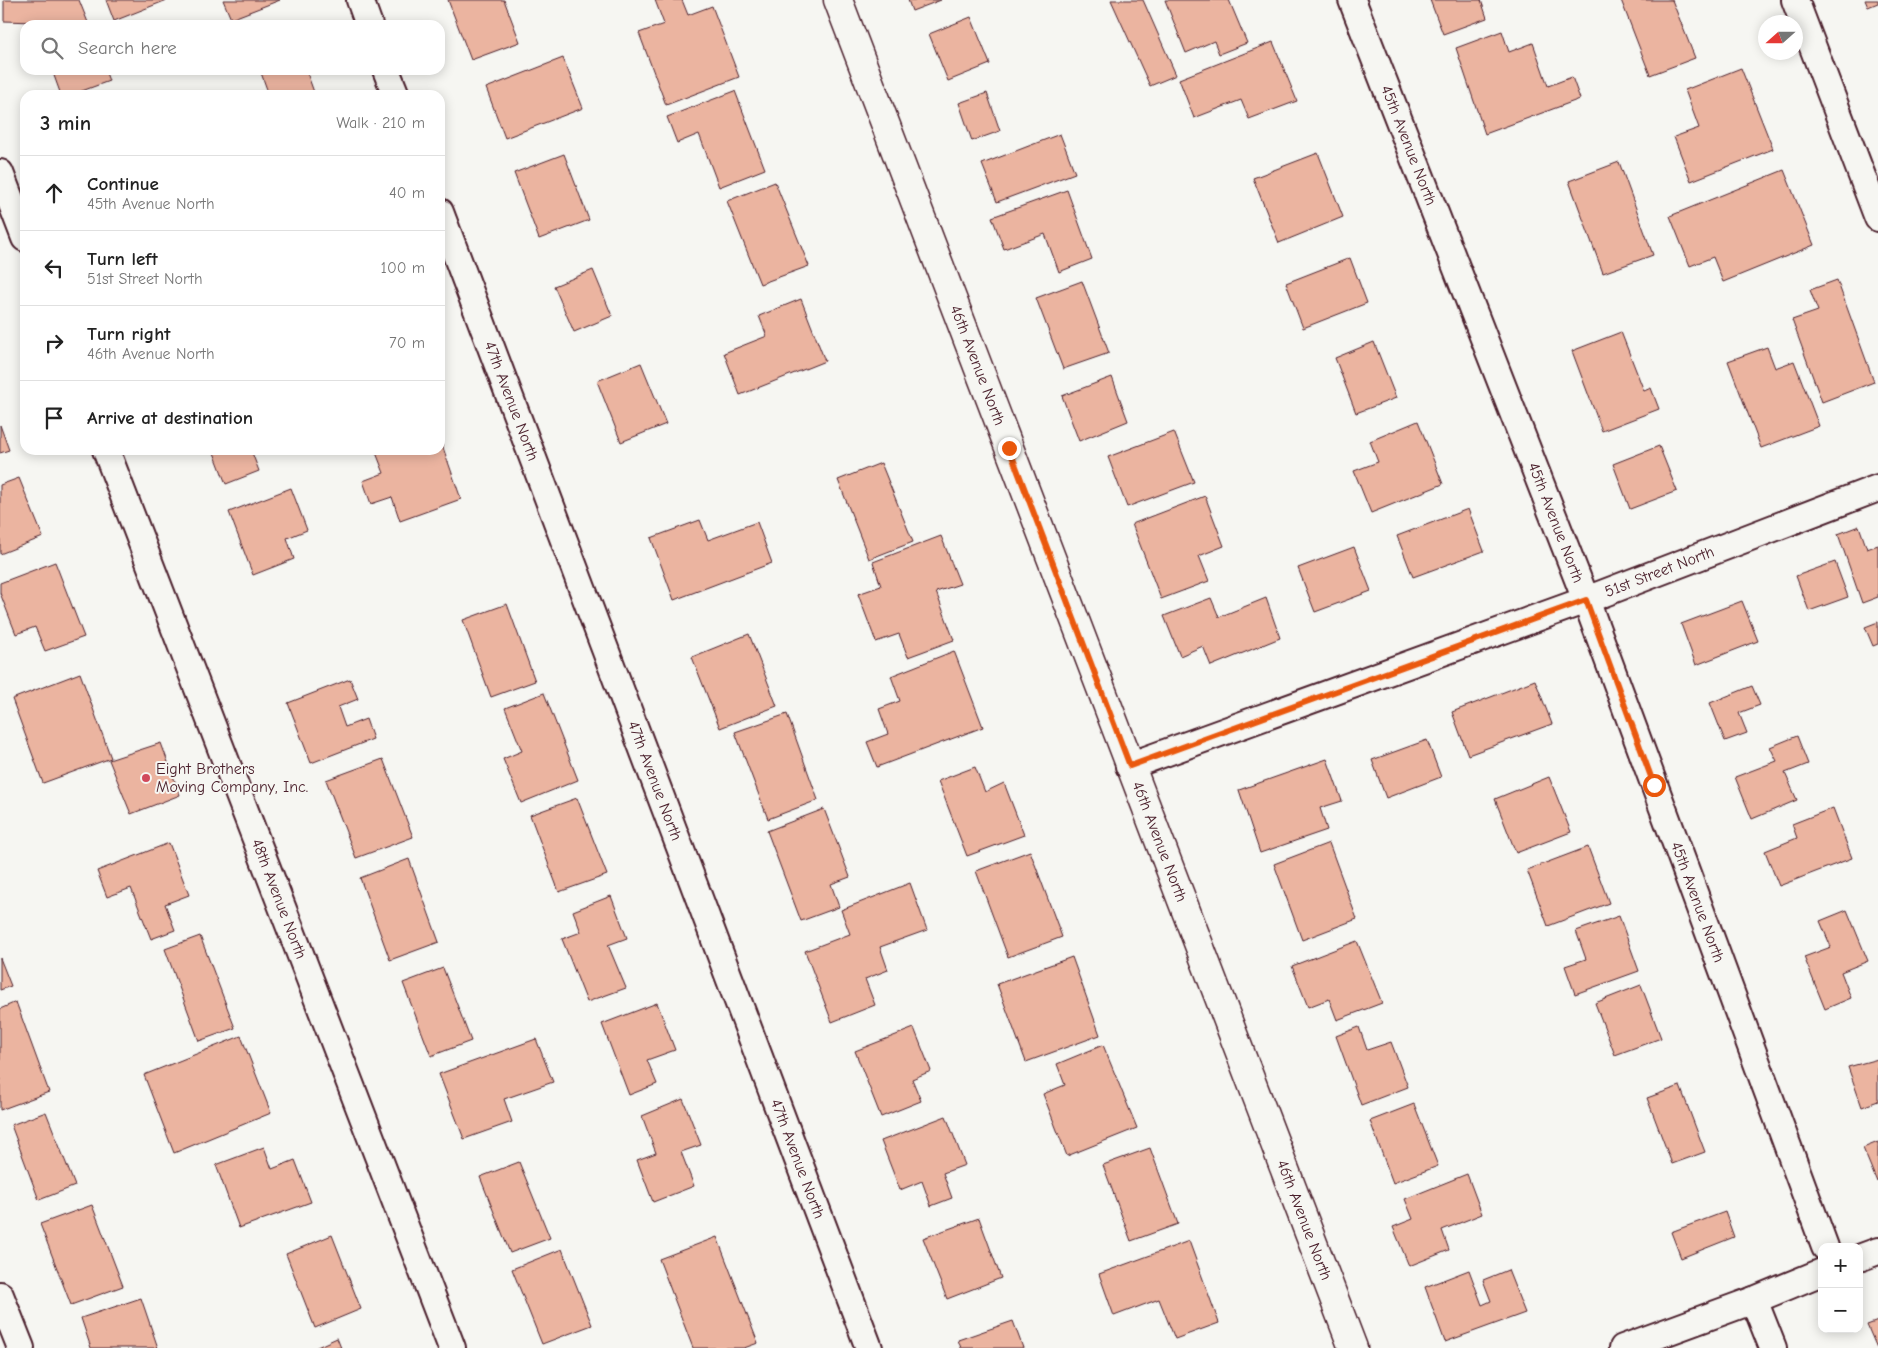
<!DOCTYPE html>
<html lang="en">
<head>
<meta charset="utf-8">
<style>
	:root { --surface:#fff; --page:#f2f2f2; --text:#222; --muted:#767676; --line:#e0e0e0 }
	body { margin:0; font-family:"Comic Neue",sans-serif; background:var(--page); color:var(--text) }
	.controls { position:absolute; right:15px; bottom:15px; display:grid; overflow:hidden; border-radius:10px; box-shadow:0 2px 12px #0003 }
	.controls button { width:45px; height:45px; display:grid; place-items:center; padding:0; border:0; border-bottom:1px solid var(--line); background:var(--surface); color:var(--text); font:25px sans-serif }
	.compass { position:absolute; left:1758px; top:15px; width:45px; height:45px; border-radius:50%; background:var(--surface); box-shadow:0 2px 12px #0003; rotate:249deg }
	.stop { position:absolute; width:15px; height:15px; margin:-11px; border:4px solid #ea580c; border-radius:50%; background:#fff }
	.stop.end { background:#ea580c; border-color:#fff; box-shadow:0 1px 5px #0008 }
	.list { margin:0; padding:0; list-style:none }
	h2 { display:flex; justify-content:space-between; align-items:center; height:65px; margin:0; padding:0 20px; font-size:21px }
	h2 small { font-size:16px; font-weight:400; color:var(--muted) }
	.list li { display:grid; grid-template-columns:32px 1fr auto; gap:15px; align-items:center; box-sizing:border-box; height:75px; padding:0 20px; border-top:1px solid var(--line) }
	.list b { display:block; font-size:19px; white-space:nowrap }
	.list p { margin:0; font-size:16px; white-space:nowrap; color:var(--muted) }
	.list em { font-size:16px; font-style:normal; color:var(--muted) }
	.icon { flex:none; width:28px; height:28px; fill:none; stroke:currentColor; stroke-width:2; stroke-linecap:round; stroke-linejoin:round }
	.map { position:relative; flex:none; width:1878px; height:1348px; overflow:hidden }
	.search { position:absolute; background:var(--surface); box-shadow:0 2px 12px #0003; left:20px; top:20px; width:425px; height:55px; display:flex; align-items:center; gap:12px; box-sizing:border-box; padding:0 18px; border-radius:15px; color:var(--muted); font-size:19px }
	.panel { position:absolute; background:var(--surface); box-shadow:0 2px 12px #0003; left:20px; top:90px; width:425px; height:365px; border-radius:15px }
	.map>svg:first-child { display:block }
	.building { fill:#ebb4a0; stroke:#4a1f2b }
	.lines { fill:none; stroke-linecap:round; stroke-linejoin:round }
	.minor-casing { stroke:#4a1f2b; stroke-width:30 }
	.tertiary-casing { stroke:#4a1f2b; stroke-width:31 }
	.minor { stroke:#f6f6f2; stroke-width:26 }
	.tertiary { stroke:#f6f6f2; stroke-width:28 }
	.route { stroke:#ea580c; stroke-width:6 }
	.poi-dot { fill:#d1495b; stroke:#f6f6f2; stroke-width:2 }
	.labels { text-anchor:middle; dominant-baseline:central; stroke-width:4; stroke-linejoin:round; paint-order:stroke }
	.street-label { font-size:16px; fill:#4a1f2b; stroke:#f6f6f2 }
	.poi-label { font-size:16px; fill:#4a1f2b; stroke:#f6f6f2; text-anchor:start }
</style>
</head>
<body>
<div class="map">
<svg width="1878" height="1348" viewBox="0 0 1878 1348">
	<rect width="100%" height="100%" fill="#f6f6f2"/>
	<filter id="ink" filterUnits="userSpaceOnUse"><feTurbulence type="fractalNoise" baseFrequency=".02" numOctaves="2"/><feDisplacementMap in="SourceGraphic" scale="10" xChannelSelector="R" yChannelSelector="G"/><feConvolveMatrix kernelMatrix="1 2 1 2 8 2 1 2 1" color-interpolation-filters="sRGB"/></filter>
	<g filter="url(#ink)">
		<path class="building" d="M4,0H79L89,25H35L34,22L4,21Z
			M106,0H167L114,21Z
			M223,0H280L231,19Z
			M448,0H504L520,42L471,60Z
			M655,0H682L688,15L712,6L739,77L666,105L639,33L664,24Z
			M908,0H941L912,11Z
			M1111,0H1143L1176,75L1150,86Z
			M1165,0H1229L1247,43L1219,54L1214,41L1186,53Z
			M1430,0H1481L1487,18L1443,34Z
			M1621,0H1672L1695,58L1650,75Z
			M1865,0H1878V3L1868,7Z
			M971,17L990,64L948,81L929,34Z
			M1502,31L1509,52L1533,43L1548,86L1572,77L1580,99L1485,134L1456,48Z
			M1273,42L1297,101L1249,119L1241,100L1194,118L1179,79Z
			M563,58L583,108L505,138L486,88Z
			M1741,68L1773,149L1691,181L1674,137L1699,128L1685,90Z
			M52,70H105L109,81L71,95H61Z
			M260,70H306L315,95H269Z
			M735,91L765,169L719,187L699,134L677,143L667,117Z
			M987,93L1000,131L972,141L959,103Z
			M1060,134L1075,173L997,202L982,164Z
			M1318,153L1343,217L1279,243L1253,178Z
			M564,154L589,220L539,239L514,173Z
			M1619,162L1653,255L1603,273L1569,181Z
			M1784,170L1814,245L1723,282L1713,257L1690,266L1670,216Z
			M775,182L809,266L760,284L727,201Z
			M1067,190L1092,259L1059,272L1045,234L1004,249L992,217Z
			M1350,258L1367,303L1303,328L1286,283Z
			M593,270L612,316L574,332L554,286Z
			M1837,280L1874,382L1822,402L1792,320L1818,311L1810,290Z
			M1082,281L1109,353L1063,369L1036,298Z
			M801,299L825,361L740,395L724,353L767,336L759,316Z
			M1621,332L1644,391L1651,388L1659,409L1602,431L1572,351Z
			M1374,342L1396,398L1356,413L1335,358Z
			M1767,347L1775,368L1794,361L1819,426L1761,448L1728,361Z
			M641,363L666,424L621,442L597,381Z
			M1112,377L1128,421L1079,441L1062,396Z
			M1418,421L1443,484L1371,513L1354,471L1378,462L1370,441Z
			M0,425L9,450L0,453Z
			M1174,432L1194,482L1127,507L1108,457Z
			M440,439L461,499L400,521L392,497L371,504L363,481L384,473L375,450H440Z
			M1659,446L1677,491L1630,509L1613,464Z
			M213,450H251L259,471L226,484Z
			M881,463L913,542L869,559L838,480Z
			M19,478L43,537L0,554V485Z
			M291,488L307,530L287,538L294,559L253,575L229,512Z
			M1205,496L1224,546L1199,556L1209,581L1161,599L1132,524Z
			M1468,509L1484,551L1413,577L1397,536Z
			M700,520L708,540L757,522L772,563L674,600L651,538Z
			M1859,526L1867,549L1878,545V597L1862,603L1838,534Z
			M941,536L960,584L936,592L954,640L908,657L899,634L876,642L858,594L881,586L873,562Z
			M1354,547L1371,591L1315,612L1298,568Z
			M55,562L84,637L45,651L35,627L16,634L0,593V583Z
			M1835,562L1848,597L1809,611L1796,576Z
			M1211,598L1219,617L1266,598L1280,638L1211,666L1203,646L1180,656L1164,616Z
			M1742,601L1758,641L1696,665L1681,624Z
			M507,604L535,681L491,697L463,620Z
			M1878,622V644L1873,646L1865,627Z
			M749,634L777,706L720,728L692,657Z
			M954,651L983,727L877,767L867,742L888,734L879,709L900,701L891,676Z
			M80,673L111,758L43,783L12,699Z
			M350,679L358,699L338,707L345,727L366,719L373,739L311,763L288,703Z
			M1535,680L1552,724L1468,755L1452,712Z
			M1752,686L1760,705L1739,713L1747,733L1725,741L1710,703Z
			M544,693L578,780L521,803L503,759L522,751L505,708Z
			M787,714L818,800L768,819L735,732Z
			M1797,736L1808,764L1785,773L1797,800L1752,819L1735,777L1777,761L1770,747Z
			M1427,740L1441,777L1386,798L1372,760Z
			M161,743L180,795L131,814L109,760Z
			M383,759L413,837L356,858L326,780Z
			M1327,759L1342,801L1320,808L1327,830L1260,853L1239,790Z
			M975,767L985,792L1004,783L1024,835L967,856L938,781Z
			M1549,777L1571,832L1516,853L1495,799Z
			M577,798L607,875L559,892L530,815Z
			M1833,808L1852,858L1779,886L1765,851L1797,838L1792,824Z
			M824,809L850,877L831,884L839,907L801,921L767,831Z
			M169,843L189,895L165,904L175,930L151,939L131,888L107,897L97,871Z
			M1329,843L1357,919L1302,940L1274,864Z
			M1588,847L1609,903L1548,926L1527,870Z
			M1030,851L1062,937L1008,957L976,871Z
			M409,859L439,942L390,960L360,878Z
			M910,883L927,930L880,947L888,970L865,979L875,1005L832,1022L805,951L850,934L841,910Z
			M611,896L627,938L608,945L626,988L587,1002L562,939L581,932L573,911Z
			M1847,910L1868,961L1841,972L1851,998L1825,1009L1804,957L1831,947L1820,921Z
			M1619,916L1639,971L1575,994L1565,966L1586,959L1576,931Z
			M200,936L235,1028L199,1041L165,949Z
			M1357,941L1382,1003L1337,1020L1329,999L1308,1007L1292,966Z
			M1072,957L1100,1035L1026,1062L997,984Z
			M0,958L11,986L0,990Z
			M443,968L471,1041L431,1056L403,983Z
			M1641,985L1661,1038L1615,1055L1595,1003Z
			M16,1002L49,1092L0,1110V1009Z
			M657,1003L675,1050L647,1060L657,1084L629,1095L602,1024Z
			M1359,1027L1367,1050L1391,1042L1408,1087L1361,1105L1336,1036Z
			M914,1028L931,1071L912,1079L921,1101L881,1117L855,1051Z
			M241,1036L271,1113L174,1153L144,1075Z
			M536,1039L553,1082L504,1099L512,1122L464,1139L439,1074Z
			M1103,1045L1137,1128L1067,1156L1043,1094L1065,1085L1057,1064Z
			M1878,1059V1101L1862,1107L1848,1067Z
			M1680,1086L1705,1152L1672,1164L1647,1098Z
			M683,1099L701,1145L681,1152L694,1186L653,1202L637,1160L656,1153L642,1116Z
			M1414,1104L1438,1166L1393,1183L1370,1121Z
			M46,1112L75,1186L39,1200L11,1125Z
			M946,1116L965,1165L943,1173L952,1198L931,1206L922,1181L900,1190L881,1141Z
			M1878,1142V1181L1877,1182L1863,1148Z
			M264,1147L272,1169L295,1160L311,1202L239,1228L216,1165Z
			M1150,1148L1178,1224L1131,1241L1103,1165Z
			M519,1162L550,1238L510,1253L480,1177Z
			M1467,1174L1482,1214L1442,1230L1449,1250L1409,1266L1393,1227L1413,1219L1405,1199Z
			M92,1205L123,1286L71,1305L40,1224Z
			M1725,1212L1734,1237L1681,1258L1671,1232Z
			M979,1218L1001,1278L947,1299L923,1238Z
			M332,1235L361,1309L315,1328L286,1254Z
			M717,1237L758,1343L744,1348H693L659,1259Z
			M1189,1241L1219,1323L1175,1339L1159,1299L1114,1316L1099,1274Z
			M562,1249L592,1325L542,1344L512,1269Z
			M1469,1270L1482,1305L1491,1301L1483,1280L1508,1270L1525,1313L1445,1342L1425,1287Z
			M141,1298L158,1348H91L81,1318Z
			M1013,1321L1023,1348H961L958,1340Z
			M1878,1321V1348H1877L1867,1325Z
			M337,1338L341,1348H315Z"/>
		<g class="lines">
			<defs>
				<g id="minor">
					<path d="M360,0L369,25"/>
					<path id="s1" d="M1352,0L1586,600L1825,1247"/>
					<path d="M1795,0L1878,218"/>
					<path d="M386,70L396,95"/>
					<path d="M0,173L25,238"/>
					<path id="s2" d="M440,212L869,1348"/>
					<path id="s3" d="M106,450L452,1348"/>
					<path id="s4" d="M1129,766L1586,600L1878,488"/>
					<path d="M1859,1258L1878,1251"/>
					<path d="M0,1295L21,1348"/>
					<path d="M1754,1300L1773,1348"/>
					<path d="M1623,1348L1754,1300L1822,1272"/>
				</g>
				<g id="tertiary">
					<path id="s5" d="M838,0L1353,1348"/>
				</g>
			</defs>
			<use href="#minor" class="minor-casing"/>
			<use href="#tertiary" class="tertiary-casing"/>
			<use href="#minor" class="minor"/>
			<use href="#tertiary" class="tertiary"/>
		</g>
	</g>
	<g class="lines" filter="url(#ink)">
		<path class="route" d="M1009,448L1130,766L1586,600L1654,785"/>
	</g>
	<circle class="poi-dot" cx="146" cy="778" r="5"/>
	<g class="labels">
		<g class="street-label">
			<text stroke="none"><textPath href="#s1" startOffset="156">45th Avenue North</textPath></text>
			<text stroke="none"><textPath href="#s5" startOffset="391">46th Avenue North</textPath></text>
			<text stroke="none"><textPath href="#s2" startOffset="202">47th Avenue North</textPath></text>
			<text stroke="none"><textPath href="#s1" startOffset="561">45th Avenue North</textPath></text>
			<text stroke="none"><textPath href="#s4" startOffset="565">51st Street North</textPath></text>
			<text stroke="none"><textPath href="#s2" startOffset="608">47th Avenue North</textPath></text>
			<text stroke="none"><textPath href="#s5" startOffset="901">46th Avenue North</textPath></text>
			<text stroke="none"><textPath href="#s3" startOffset="481">48th Avenue North</textPath></text>
			<text stroke="none"><textPath href="#s1" startOffset="966">45th Avenue North</textPath></text>
			<text stroke="none"><textPath href="#s2" startOffset="1012">47th Avenue North</textPath></text>
			<text stroke="none"><textPath href="#s5" startOffset="1306">46th Avenue North</textPath></text>
		</g>
		<g class="poi-label">
			<text x="156" y="769">Eight Brothers<tspan x="156" dy="18">Moving Company, Inc.</tspan></text>
		</g>
	</g>
</svg>
<div class="controls">
<button>+</button>
<button>−</button>
</div>
<svg class="compass" viewBox="-18 -18 36 36"><path d="M0-13l5 13h-10z" fill="#e53935"/><path d="M0 13l5-13h-10z" fill="#767676"/></svg>
<div class="stop" style="left:1654px;top:785px"></div>
<div class="stop end" style="left:1009px;top:448px"></div>
<div class="search"><svg class="icon" aria-label="search" viewBox="0 0 24 24"><circle cx="10" cy="10" r="6"/><path d="M15 15l6 6"/></svg>Search here</div>
<section class="panel">
<h2>3 min<small>Walk · 210 m</small></h2>
<ul class="list">
<li><svg class="icon" aria-label="ahead" viewBox="0 0 24 24"><path d="M12 20V5M6 11l6-6 6 6"/></svg><div><b>Continue</b><p>45th Avenue North</p></div><em>40 m</em></li>
<li><svg class="icon" aria-label="left" viewBox="0 0 24 24"><path d="M17 20v-9H6M10 6l-5 5 5 5"/></svg><div><b>Turn left</b><p>51st Street North</p></div><em>100 m</em></li>
<li><svg class="icon" aria-label="right" viewBox="0 0 24 24"><path d="M7 20v-9h11M14 6l5 5-5 5"/></svg><div><b>Turn right</b><p>46th Avenue North</p></div><em>70 m</em></li>
<li><svg class="icon" aria-label="arrive" viewBox="0 0 24 24"><path d="M6 21V4h12l-3 4 3 4H6"/></svg><div><b>Arrive at destination</b></div></li>
</ul>
</section>
</div>
</body>
</html>
